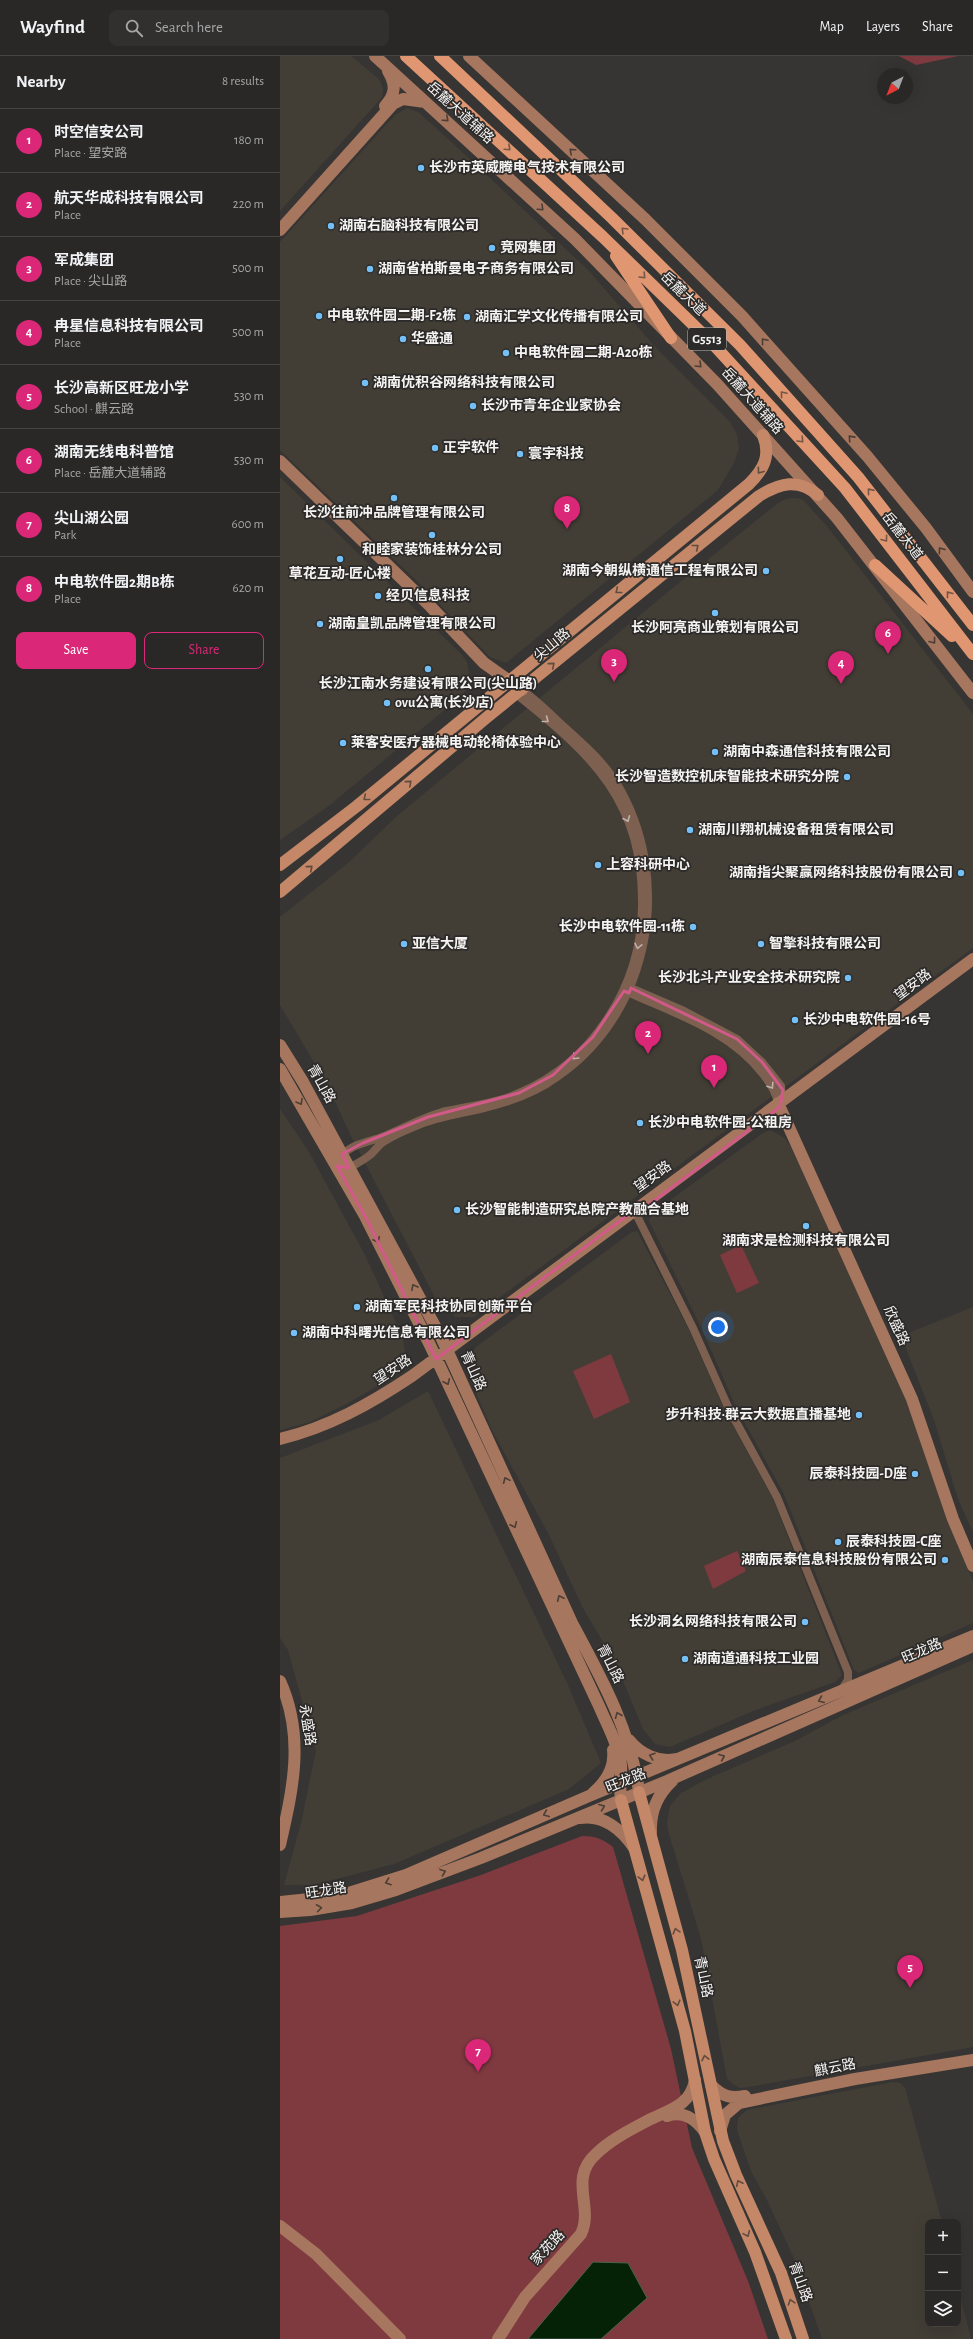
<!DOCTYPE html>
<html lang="en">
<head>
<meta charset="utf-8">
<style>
	:root { --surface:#292826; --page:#31302e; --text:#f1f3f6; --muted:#a5a6a7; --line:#454443; --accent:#db2777 }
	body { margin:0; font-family:"Alegreya Sans","Noto Sans SC",sans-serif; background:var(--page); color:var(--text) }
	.controls { position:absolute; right:12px; bottom:12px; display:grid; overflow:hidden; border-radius:8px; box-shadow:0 4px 16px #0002 }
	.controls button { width:36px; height:36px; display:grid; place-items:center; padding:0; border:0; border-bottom:1px solid var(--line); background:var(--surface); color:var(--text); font:20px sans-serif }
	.compass { position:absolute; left:597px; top:12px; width:36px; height:36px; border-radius:50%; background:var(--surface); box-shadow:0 4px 16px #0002; rotate:222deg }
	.you { position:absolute; left:438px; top:1271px; width:14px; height:14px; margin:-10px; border:3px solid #fff; border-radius:50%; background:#1a73e8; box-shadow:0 0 0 6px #1a73e833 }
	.badge { display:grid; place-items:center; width:26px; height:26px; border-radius:50%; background:var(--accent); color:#fff; font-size:13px; font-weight:700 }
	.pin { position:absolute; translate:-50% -33px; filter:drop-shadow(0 1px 2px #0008) }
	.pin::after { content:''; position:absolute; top:21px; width:14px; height:12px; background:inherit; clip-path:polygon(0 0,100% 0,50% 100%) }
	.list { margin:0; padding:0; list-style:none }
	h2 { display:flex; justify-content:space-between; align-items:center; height:52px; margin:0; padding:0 16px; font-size:17px }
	h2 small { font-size:13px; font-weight:400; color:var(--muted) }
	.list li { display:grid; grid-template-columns:26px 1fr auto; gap:12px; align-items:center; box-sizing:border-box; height:64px; padding:0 16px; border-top:1px solid var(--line) }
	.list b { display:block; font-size:15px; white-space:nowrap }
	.list p { margin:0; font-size:13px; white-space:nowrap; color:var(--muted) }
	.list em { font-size:13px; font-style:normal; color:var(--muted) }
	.actions { display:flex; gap:8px; padding:12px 16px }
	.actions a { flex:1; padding:9px 0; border:1px solid var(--accent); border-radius:8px; text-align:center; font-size:14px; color:var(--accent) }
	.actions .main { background:var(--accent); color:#fff }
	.icon { flex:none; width:22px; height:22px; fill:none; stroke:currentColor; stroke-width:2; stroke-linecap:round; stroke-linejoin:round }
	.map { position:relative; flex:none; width:693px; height:2283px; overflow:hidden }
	header { display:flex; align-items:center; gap:24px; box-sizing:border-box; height:56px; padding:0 20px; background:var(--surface); border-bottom:1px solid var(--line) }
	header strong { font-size:19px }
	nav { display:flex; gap:22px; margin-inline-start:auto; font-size:14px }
	.search { width:280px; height:36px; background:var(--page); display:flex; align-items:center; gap:10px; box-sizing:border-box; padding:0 14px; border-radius:8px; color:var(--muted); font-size:15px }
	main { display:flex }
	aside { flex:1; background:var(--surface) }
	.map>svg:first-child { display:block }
	.built { fill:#423e36 }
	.green { fill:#7f3a40 }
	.water { fill:#052206; stroke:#4d614d }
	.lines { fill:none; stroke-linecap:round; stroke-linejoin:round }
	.street { stroke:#7e6050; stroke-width:8 }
	.secondary { stroke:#a6765e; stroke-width:12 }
	.primary { stroke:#c48768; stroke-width:12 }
	.highway { stroke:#e09771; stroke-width:12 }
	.oneway { stroke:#4b3e36 }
	.oneway2 { stroke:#755646 }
	.oneway3 { stroke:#624b3f }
	.oneway4 { stroke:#bfb1aa }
	.marked { fill:none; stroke:#d15a89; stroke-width:3; stroke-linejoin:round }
	.poi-dot { fill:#74c0f6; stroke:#2d2b29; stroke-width:1.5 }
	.labels { text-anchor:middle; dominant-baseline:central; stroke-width:3.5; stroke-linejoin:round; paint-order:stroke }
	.shield { fill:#2d2b29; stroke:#b9b8b6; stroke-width:1 }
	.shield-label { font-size:13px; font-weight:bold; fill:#f5f4f3 }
	.street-label { font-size:14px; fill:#f5f4f3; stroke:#2d2b29 }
	.poi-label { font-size:14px; font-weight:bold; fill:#f5f4f3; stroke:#2d2b29; text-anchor:start }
</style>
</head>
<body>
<header>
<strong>Wayfind</strong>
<div class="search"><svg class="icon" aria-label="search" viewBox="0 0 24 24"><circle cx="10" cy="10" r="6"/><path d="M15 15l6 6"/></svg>Search here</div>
<nav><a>Map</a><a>Layers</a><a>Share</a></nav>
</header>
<main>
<aside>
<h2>Nearby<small>8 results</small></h2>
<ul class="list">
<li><span class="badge">1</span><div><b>时空信安公司</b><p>Place · 望安路</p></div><em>180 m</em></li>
<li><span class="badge">2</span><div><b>航天华成科技有限公司</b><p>Place</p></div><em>220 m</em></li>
<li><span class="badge">3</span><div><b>军成集团</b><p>Place · 尖山路</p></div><em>500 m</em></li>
<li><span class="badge">4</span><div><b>冉星信息科技有限公司</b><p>Place</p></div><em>500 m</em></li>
<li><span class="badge">5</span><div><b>长沙高新区旺龙小学</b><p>School · 麒云路</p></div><em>530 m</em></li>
<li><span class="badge">6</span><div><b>湖南无线电科普馆</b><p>Place · 岳麓大道辅路</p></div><em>530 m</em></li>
<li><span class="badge">7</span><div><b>尖山湖公园</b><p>Park</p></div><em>600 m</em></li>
<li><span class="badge">8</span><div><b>中电软件园2期B栋</b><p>Place</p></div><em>620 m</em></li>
</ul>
<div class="actions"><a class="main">Save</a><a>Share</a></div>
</aside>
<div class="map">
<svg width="693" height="2283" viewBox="0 0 693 2283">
	<rect width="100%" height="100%" fill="#373533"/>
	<path class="built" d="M0,0H71L99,23L103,32L102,41L96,48L0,155Z
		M127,52L138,56L166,81L308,214L377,293L450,366L457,379L459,392L454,407L438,434L226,607L210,601L144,532L0,394V186L115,59Z
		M0,421L182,599L187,606L189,617L186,634L180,641L50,749L0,784Z
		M513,442L522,443L546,469L693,658V892L200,1256L194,1261H176L160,1251L71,1080L47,1028L0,949V861L68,807L117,760L389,535L498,447L506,443Z
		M0,1053L29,1096L85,1199L123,1282L125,1297V1307L121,1315L113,1321L68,1347L30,1366L0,1374Z
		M490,1074L505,1082L512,1093L567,1210L633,1361L668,1467L693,1525V1567L579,1617L574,1614L504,1438L456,1351L420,1269L369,1165L370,1161L375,1155L483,1077Z
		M357,1175L409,1274L444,1353L493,1443L562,1619L555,1626L473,1655L390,1691L375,1688L363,1673L336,1608L303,1552L268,1477L214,1378L190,1324L188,1315L191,1299L196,1291L352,1176Z
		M693,1251V1476L678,1443L654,1364L621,1280Z
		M148,1335L287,1627L321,1707L289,1733L114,1808L33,1829H4L21,1767L36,1695L8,1594L0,1582V1402L99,1364Z
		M693,1604V1991L468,2031L460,2032L453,2028L447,2022L445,2012L421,1882L388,1775L387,1765L390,1750L401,1737L427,1723L515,1685L561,1660Z
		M613,2026L620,2027L625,2032L662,2166H648V2268H678V2232L691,2283H542L514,2202L486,2142L471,2115L457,2074L458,2062L467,2054Z"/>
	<path class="green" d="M619,0H678L636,9Z
		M461,1189L479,1227L457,1237L440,1199Z
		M331,1298L350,1346L314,1363L293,1315Z
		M457,1495L466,1515L433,1533L424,1510Z
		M302,1780C315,1780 323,1783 333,1791L391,1993L412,2092L468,2225L488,2283H0V1870L77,1860L201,1819Z"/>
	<path class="water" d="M313,2206L348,2207L367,2242L321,2283H248Z"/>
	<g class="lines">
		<path class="street" d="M346,930L404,955L457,983L482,1006L501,1030L502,1044
			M352,938C399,959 451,976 483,1018C490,1027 496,1036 498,1047
			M60,1103C66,1089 89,1086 102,1081C122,1073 141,1062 162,1056C188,1050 215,1048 239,1037C313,1006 361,930 362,851C364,746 313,699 236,638
			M66,1111L69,1112C76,1108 84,1104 90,1099C95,1095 99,1088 105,1085C114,1079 126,1074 136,1070C157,1061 179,1058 200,1053C227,1047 255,1037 277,1021C371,957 395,822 336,726C321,703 301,686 281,668C268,656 257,644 242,634
			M354,1154L413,1272L449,1353L497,1441L568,1616V1624L562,1633"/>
		<path class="secondary" d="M95,0L295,183L437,328L557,462L693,637
			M189,0L365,163L462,260L587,400L646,472L693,536
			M105,50C116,38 116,28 108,15
			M0,174L113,48L123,43L145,46
			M0,405L150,550L204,607L242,634
			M0,989L23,1026L162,1283L292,1567C321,1621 351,1675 359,1736
			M0,1013L85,1160L149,1287L320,1652C327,1669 339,1690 341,1709C342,1721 339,1732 341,1744
			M498,1047L632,1343L673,1463L693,1510
			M0,1383C49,1371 90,1348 132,1320L693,903
			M0,1625C25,1680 13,1733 0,1789
			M349,1684C360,1698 379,1707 396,1703
			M313,1737C326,1726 335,1711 333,1694
			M300,1762C323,1758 342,1774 354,1792
			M371,1776C370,1755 377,1739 392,1725
			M0,1846L59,1840L126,1819L309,1740L693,1580
			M0,1856L30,1854L72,1847L116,1834L201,1802L387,1725L693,1590
			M431,2029C442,2040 450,2043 465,2040
			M387,2060C404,2054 416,2064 425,2076
			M440,2075L445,2059L459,2047L575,2023L693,2004
			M0,2170L36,2198L120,2283
			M218,2283L245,2241L301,2178C314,2151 288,2123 316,2098C330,2084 350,2074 367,2065C388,2054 410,2051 415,2024"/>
		<path class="primary" d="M0,809L77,750L469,428C484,413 491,400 483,379
			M0,836L206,662L479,440C500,427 518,422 538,439
			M359,1736L402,1894L443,2085L456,2119L501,2217L523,2283
			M341,1744L405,1975L425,2076L434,2103L475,2196L506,2283"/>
		<path class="highway" d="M126,0L323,181L433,288L565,432L693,598
			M160,0L332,162L460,289L578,421L693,569
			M336,200L391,282
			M595,509L672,580"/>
	</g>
	<defs><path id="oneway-chevron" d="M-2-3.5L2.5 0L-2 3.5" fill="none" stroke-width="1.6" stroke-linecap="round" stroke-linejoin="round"/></defs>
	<g class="oneway">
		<use href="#oneway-chevron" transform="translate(166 63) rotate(42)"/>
		<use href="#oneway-chevron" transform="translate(292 95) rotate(-138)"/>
		<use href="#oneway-chevron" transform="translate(261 152) rotate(43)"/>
		<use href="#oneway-chevron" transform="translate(484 285) rotate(-130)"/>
		<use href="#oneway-chevron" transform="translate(419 309) rotate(45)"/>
		<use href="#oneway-chevron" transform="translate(571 382) rotate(-132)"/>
		<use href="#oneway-chevron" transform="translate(661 494) rotate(-126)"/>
		<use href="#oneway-chevron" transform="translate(653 585) rotate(52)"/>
		<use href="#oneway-chevron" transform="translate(20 1046) rotate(60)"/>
		<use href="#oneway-chevron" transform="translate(97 1184) rotate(64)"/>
		<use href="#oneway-chevron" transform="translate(134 1231) rotate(-119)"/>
		<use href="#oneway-chevron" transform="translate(167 1326) rotate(65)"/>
		<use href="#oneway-chevron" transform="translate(226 1424) rotate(-114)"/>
		<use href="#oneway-chevron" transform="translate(234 1469) rotate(65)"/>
		<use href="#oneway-chevron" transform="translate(280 1542) rotate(-115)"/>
		<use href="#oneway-chevron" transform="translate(541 1644) rotate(158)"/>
		<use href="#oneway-chevron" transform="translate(338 1659) rotate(-112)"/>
		<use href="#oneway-chevron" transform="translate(372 1700) rotate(-161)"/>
		<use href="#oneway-chevron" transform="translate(442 1701) rotate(-23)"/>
		<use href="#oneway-chevron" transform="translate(322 1751) rotate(-22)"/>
		<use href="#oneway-chevron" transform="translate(266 1758) rotate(157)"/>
		<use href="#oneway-chevron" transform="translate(163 1816) rotate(-20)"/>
		<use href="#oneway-chevron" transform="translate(108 1826) rotate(161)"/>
		<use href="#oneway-chevron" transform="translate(39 1852) rotate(-8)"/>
	</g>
	<g class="oneway2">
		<use href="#oneway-chevron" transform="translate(228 92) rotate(43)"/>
		<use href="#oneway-chevron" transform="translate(344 174) rotate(-135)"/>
		<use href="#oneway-chevron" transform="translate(363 220) rotate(46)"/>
		<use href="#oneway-chevron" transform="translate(503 338) rotate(-130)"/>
		<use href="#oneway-chevron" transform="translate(521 384) rotate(47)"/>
		<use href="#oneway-chevron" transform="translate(590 435) rotate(-129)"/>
		<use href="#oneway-chevron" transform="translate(605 483) rotate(53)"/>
		<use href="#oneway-chevron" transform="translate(669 538) rotate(-128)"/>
	</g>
	<g class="oneway3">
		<use href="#oneway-chevron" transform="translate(480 415) rotate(126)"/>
		<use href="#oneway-chevron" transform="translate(416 491) rotate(-39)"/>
		<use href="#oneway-chevron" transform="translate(338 535) rotate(141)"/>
		<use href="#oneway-chevron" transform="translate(272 609) rotate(-40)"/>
		<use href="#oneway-chevron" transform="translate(129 727) rotate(-41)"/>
		<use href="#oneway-chevron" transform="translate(86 742) rotate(141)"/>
		<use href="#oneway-chevron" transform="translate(30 812) rotate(-40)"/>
		<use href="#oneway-chevron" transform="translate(362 1822) rotate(75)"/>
		<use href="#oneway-chevron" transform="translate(396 1875) rotate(-106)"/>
		<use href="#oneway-chevron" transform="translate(397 1947) rotate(75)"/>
		<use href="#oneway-chevron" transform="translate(425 2002) rotate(-102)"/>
		<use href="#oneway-chevron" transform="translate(459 2127) rotate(-116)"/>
		<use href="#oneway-chevron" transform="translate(467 2178) rotate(66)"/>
		<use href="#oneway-chevron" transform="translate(511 2246) rotate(-108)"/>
	</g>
	<g class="oneway4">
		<use href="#oneway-chevron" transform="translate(266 664) rotate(38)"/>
		<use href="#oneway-chevron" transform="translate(347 763) rotate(67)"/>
		<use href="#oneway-chevron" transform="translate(358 890) rotate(103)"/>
		<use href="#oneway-chevron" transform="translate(295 1001) rotate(135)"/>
		<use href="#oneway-chevron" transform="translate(491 1030) rotate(57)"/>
	</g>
	<path class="marked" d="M351,932L457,983L482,1006L503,1034L500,1051L359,1156L357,1152L156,1303L85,1160L57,1110L69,1112L62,1098L83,1087L148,1061L239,1037L273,1019L313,981L344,935L349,937Z"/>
	<g class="poi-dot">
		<circle cx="141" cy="112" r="4"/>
		<circle cx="51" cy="170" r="4"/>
		<circle cx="212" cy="192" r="4"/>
		<circle cx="90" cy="213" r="4"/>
		<circle cx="39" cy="260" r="4"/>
		<circle cx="187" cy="261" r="4"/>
		<circle cx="123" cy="283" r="4"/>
		<circle cx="226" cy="297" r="4"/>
		<circle cx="85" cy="327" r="4"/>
		<circle cx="193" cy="350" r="4"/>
		<circle cx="155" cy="392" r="4"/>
		<circle cx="240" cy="398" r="4"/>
		<circle cx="114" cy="442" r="4"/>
		<circle cx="152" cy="479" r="4"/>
		<circle cx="60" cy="503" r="4"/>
		<circle cx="486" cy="515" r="4"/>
		<circle cx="98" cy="540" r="4"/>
		<circle cx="435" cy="557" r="4"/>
		<circle cx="40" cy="568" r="4"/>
		<circle cx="148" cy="613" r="4"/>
		<circle cx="107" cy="647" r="4"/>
		<circle cx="63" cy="687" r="4"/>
		<circle cx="435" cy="696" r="4"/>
		<circle cx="567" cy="721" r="4"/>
		<circle cx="410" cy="774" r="4"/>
		<circle cx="318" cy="809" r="4"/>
		<circle cx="681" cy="817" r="4"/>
		<circle cx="413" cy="871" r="4"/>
		<circle cx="124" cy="888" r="4"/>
		<circle cx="481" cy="888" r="4"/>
		<circle cx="568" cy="922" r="4"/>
		<circle cx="515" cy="964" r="4"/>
		<circle cx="360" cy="1067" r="4"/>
		<circle cx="177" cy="1154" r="4"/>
		<circle cx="526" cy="1170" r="4"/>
		<circle cx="77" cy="1251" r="4"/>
		<circle cx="14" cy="1277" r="4"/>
		<circle cx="579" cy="1359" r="4"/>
		<circle cx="635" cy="1418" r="4"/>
		<circle cx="558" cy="1486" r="4"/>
		<circle cx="665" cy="1504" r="4"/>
		<circle cx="525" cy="1566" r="4"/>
		<circle cx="405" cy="1603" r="4"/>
	</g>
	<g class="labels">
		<rect class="shield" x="408" y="272" width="38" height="22" rx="3"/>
		<g class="shield-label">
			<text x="427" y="283">G5513</text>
		</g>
		<g class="street-label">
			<text transform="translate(180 57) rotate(42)">岳麓大道辅路</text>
			<text transform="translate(403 238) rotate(44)">岳麓大道</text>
			<text transform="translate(472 345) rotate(48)">岳麓大道辅路</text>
			<text transform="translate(622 480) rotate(52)">岳麓大道</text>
			<text transform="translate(272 589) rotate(-40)">尖山路</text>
			<text transform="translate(633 929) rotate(-37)">望安路</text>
			<text transform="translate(41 1028) rotate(61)">青山路</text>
			<text transform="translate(373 1121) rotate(-36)">望安路</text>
			<text transform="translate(616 1270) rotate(66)">欣盛路</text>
			<text transform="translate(113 1314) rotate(-34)">望安路</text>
			<text transform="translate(193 1315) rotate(66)">青山路</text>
			<text transform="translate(642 1595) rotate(-23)">旺龙路</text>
			<text transform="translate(330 1608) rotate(63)">青山路</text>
			<text transform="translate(27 1669) rotate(81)">永盛路</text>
			<text transform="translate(346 1725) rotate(-22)">旺龙路</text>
			<text transform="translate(46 1835) rotate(-9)">旺龙路</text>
			<text transform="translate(423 1921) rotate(78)">青山路</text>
			<text transform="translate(555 2012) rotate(-11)">麒云路</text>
			<text transform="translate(268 2192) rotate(-47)">家苑路</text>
			<text transform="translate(520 2226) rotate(70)">青山路</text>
		</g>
		<g class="poi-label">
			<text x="149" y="112">长沙市英威腾电气技术有限公司</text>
			<text x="59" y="170">湖南右脑科技有限公司</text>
			<text x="220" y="192">竞网集团</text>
			<text x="98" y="213">湖南省柏斯曼电子商务有限公司</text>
			<text x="47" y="260">中电软件园二期-F2栋</text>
			<text x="195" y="261">湖南汇学文化传播有限公司</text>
			<text x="131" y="283">华盛通</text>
			<text x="234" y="297">中电软件园二期-A20栋</text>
			<text x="93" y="327">湖南优积谷网络科技有限公司</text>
			<text x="201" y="350">长沙市青年企业家协会</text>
			<text x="163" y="392">正宇软件</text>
			<text x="248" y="398">寰宇科技</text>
			<text x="114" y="457" text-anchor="middle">长沙往前冲品牌管理有限公司</text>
			<text x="152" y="494" text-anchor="middle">和睦家装饰桂林分公司</text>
			<text x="478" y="515" text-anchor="end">湖南今朝纵横通信工程有限公司</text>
			<text x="60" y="518" text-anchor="middle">草花互动-匠心楼</text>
			<text x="106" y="540">经贝信息科技</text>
			<text x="48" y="568">湖南皇凯品牌管理有限公司</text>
			<text x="435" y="572" text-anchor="middle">长沙阿亮商业策划有限公司</text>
			<text x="148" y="628" text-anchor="middle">长沙江南水务建设有限公司(尖山路)</text>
			<text x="115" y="647">ovu公寓(长沙店)</text>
			<text x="71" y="687">莱客安医疗器械电动轮椅体验中心</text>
			<text x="443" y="696">湖南中森通信科技有限公司</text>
			<text x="559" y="721" text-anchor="end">长沙智造数控机床智能技术研究分院</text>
			<text x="418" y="774">湖南川翔机械设备租赁有限公司</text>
			<text x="326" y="809">上容科研中心</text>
			<text x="673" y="817" text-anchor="end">湖南指尖聚赢网络科技股份有限公司</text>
			<text x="405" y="871" text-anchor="end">长沙中电软件园-11栋</text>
			<text x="132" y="888">亚信大厦</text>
			<text x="489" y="888">智擎科技有限公司</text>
			<text x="560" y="922" text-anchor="end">长沙北斗产业安全技术研究院</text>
			<text x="523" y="964">长沙中电软件园-16号</text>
			<text x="368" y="1067">长沙中电软件园-公租房</text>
			<text x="185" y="1154">长沙智能制造研究总院产教融合基地</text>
			<text x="526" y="1185" text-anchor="middle">湖南求是检测科技有限公司</text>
			<text x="85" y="1251">湖南军民科技协同创新平台</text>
			<text x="22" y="1277">湖南中科曙光信息有限公司</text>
			<text x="571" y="1359" text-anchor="end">步升科技·群云大数据直播基地</text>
			<text x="627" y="1418" text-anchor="end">辰泰科技园-D座</text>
			<text x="566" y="1486">辰泰科技园-C座</text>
			<text x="657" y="1504" text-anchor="end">湖南辰泰信息科技股份有限公司</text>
			<text x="517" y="1566" text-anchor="end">长沙洞幺网络科技有限公司</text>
			<text x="413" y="1603">湖南道通科技工业园</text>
		</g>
	</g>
</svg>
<div class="controls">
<button>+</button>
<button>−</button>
<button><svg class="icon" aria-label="layers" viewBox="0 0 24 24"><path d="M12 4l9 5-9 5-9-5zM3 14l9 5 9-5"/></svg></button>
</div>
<svg class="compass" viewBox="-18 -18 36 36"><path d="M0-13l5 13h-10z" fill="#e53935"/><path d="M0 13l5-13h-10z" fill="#a5a6a7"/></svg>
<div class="you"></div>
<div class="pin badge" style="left:434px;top:1032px">1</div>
<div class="pin badge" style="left:368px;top:998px">2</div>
<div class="pin badge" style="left:334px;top:626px">3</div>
<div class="pin badge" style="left:561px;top:628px">4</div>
<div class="pin badge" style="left:630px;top:1932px">5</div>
<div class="pin badge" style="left:608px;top:598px">6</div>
<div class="pin badge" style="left:198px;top:2016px">7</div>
<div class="pin badge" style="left:287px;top:473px">8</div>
</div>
</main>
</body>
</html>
